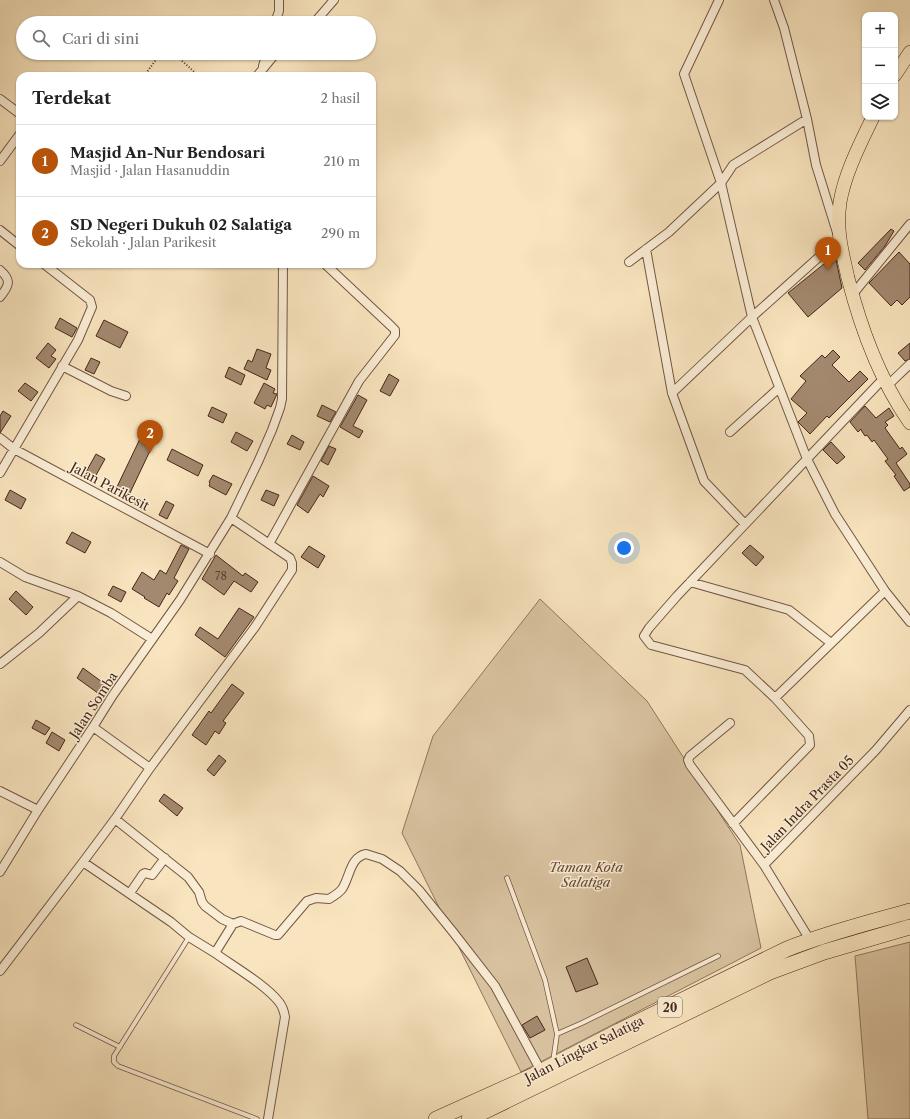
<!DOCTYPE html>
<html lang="id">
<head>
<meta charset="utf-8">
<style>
	:root { --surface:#fff; --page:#f2f2f2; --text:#222; --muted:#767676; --line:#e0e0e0; --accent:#b45309 }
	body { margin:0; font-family:"Libre Caslon Text",serif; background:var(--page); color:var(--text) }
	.controls { position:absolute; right:12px; top:12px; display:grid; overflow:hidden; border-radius:8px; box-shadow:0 1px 3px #0004 }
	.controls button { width:36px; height:36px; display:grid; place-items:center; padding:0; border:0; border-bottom:1px solid var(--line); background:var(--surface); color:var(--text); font:20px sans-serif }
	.you { position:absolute; left:624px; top:548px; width:14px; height:14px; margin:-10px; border:3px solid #fff; border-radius:50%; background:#1a73e8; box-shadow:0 0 0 6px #1a73e833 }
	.badge { display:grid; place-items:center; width:26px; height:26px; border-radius:50%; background:var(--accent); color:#fff; font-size:13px; font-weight:700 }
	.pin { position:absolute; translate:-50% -33px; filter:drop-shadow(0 1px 2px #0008) }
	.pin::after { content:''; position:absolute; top:21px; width:14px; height:12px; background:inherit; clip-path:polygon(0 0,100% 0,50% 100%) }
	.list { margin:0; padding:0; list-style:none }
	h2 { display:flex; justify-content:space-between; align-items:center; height:52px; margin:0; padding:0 16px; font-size:17px }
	h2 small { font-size:13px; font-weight:400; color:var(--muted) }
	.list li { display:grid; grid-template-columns:26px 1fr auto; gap:12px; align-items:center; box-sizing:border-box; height:72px; padding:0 16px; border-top:1px solid var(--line) }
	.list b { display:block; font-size:15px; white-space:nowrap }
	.list p { margin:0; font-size:13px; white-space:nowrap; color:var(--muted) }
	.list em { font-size:13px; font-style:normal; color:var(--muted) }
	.icon { flex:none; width:22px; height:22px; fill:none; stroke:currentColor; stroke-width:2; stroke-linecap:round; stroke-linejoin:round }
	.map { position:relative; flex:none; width:910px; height:1119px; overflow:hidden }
	.search { position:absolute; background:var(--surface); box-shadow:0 1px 3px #0004; left:16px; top:16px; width:360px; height:44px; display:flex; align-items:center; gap:10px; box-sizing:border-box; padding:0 14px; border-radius:22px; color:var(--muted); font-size:15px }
	.panel { position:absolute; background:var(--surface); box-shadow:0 1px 3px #0004; left:16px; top:72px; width:360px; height:196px; border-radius:12px }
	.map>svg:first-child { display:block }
	.green { fill:#dac4a2; stroke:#90765e }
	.building { fill:#a3896f; stroke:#47271a }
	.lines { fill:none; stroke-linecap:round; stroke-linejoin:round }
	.lane-casing { stroke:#735643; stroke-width:5.5 }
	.street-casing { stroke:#735643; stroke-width:10 }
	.primary-casing { stroke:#47271a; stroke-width:14 }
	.highway-casing { stroke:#47271a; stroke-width:16 }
	.path { stroke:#47271a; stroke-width:2; stroke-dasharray:1 2; stroke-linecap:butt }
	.lane { stroke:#faedd5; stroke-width:4 }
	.street { stroke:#faedd5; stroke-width:8 }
	.primary { stroke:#f8e4be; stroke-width:13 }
	.highway { stroke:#f8e4be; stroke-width:15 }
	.labels { text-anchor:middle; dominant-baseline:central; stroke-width:3; stroke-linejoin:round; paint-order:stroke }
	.number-label { font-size:11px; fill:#5e402f }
	.shield { fill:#faedd5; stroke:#7d6252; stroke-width:1 }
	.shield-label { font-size:12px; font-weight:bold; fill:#47271a }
	.street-label { font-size:13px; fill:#47271a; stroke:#faedd5 }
	.park-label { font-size:13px; font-style:italic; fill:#644635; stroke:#faedd5 }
</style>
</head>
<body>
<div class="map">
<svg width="910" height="1119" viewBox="0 0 910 1119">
	<rect width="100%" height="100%" fill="#f8e4be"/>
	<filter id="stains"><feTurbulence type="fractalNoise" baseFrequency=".005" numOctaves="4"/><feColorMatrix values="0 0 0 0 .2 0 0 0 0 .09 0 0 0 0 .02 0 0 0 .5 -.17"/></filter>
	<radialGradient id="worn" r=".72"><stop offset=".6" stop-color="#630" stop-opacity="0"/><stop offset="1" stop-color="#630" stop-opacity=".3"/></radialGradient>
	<path class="green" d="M540,599L647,701L740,845L761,948L521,1072L402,833L433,736Z
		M910,942V1119H868L855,956Z"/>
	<path class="building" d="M891,229L894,231L885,246L865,270L858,263Z
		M899,252L910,264V297L902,305L897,300L891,306L869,283Z
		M835,255L842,288L808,317L788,293Z
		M60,318L77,328L72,337L55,328Z
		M104,320L128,332L120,348L96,336Z
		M48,343L56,350L51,356L56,359L49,368L36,358Z
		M910,343V359L905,361L898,353Z
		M257,349L271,354L266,368L271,370L267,380L244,369L248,360L252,362Z
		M833,350L840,357L832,365L849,382L860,371L868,379L829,418L827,416L810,434L798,422L807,413L791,399L806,381L800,376L822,355L825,358Z
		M91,358L100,362L94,374L85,370Z
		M229,367L245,375L241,385L225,377Z
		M389,374L399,380L390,396L380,391Z
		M25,383L38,392L31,401L18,391Z
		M264,383L275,389L273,393L277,394L271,407L267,405L265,409L254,403Z
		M358,395L367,400L353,426L363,431L359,438L340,427Z
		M322,405L336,412L330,422L317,416Z
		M865,406L876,418L889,408L894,416L885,422L888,425L885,428L900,449L902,447L907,454L896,463L910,484V487L904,491L894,476L896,475L885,461L888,459L874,440L872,442L867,435L865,436L861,430V429L858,432L850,422Z
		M212,407L227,414L223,423L208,416Z
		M3,411L11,416L0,433V416Z
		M148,422L158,426L155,431L159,432L129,495L116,489Z
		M236,432L253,441L247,451L231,442Z
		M292,435L304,442L300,450L287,444Z
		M831,442L845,457L837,464L823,450Z
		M329,446L336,449L328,465L321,461Z
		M172,449L203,465L198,476L167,460Z
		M96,454L105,459L95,477L86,472Z
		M213,475L232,484L226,495L209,486L210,483L209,482Z
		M313,476L329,486L323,497L320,494L308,513L297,505Z
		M10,490L26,499L21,509L5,500Z
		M266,490L279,495L274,506L261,500Z
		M166,501L174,505L167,519L159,515Z
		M72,532L91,542L85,553L66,543Z
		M181,545L189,549L174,578L178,581L169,595L167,593L159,607L144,598L145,597L132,589L142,572L154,580L160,570L166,574Z
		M750,545L764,557L756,566L742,553Z
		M309,546L325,556L318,568L301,557Z
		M216,555L243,576L245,573L258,582L251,592L234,581L224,595L202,579Z
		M113,586L126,592L121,602L108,595Z
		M16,591L33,607L26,615L9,599Z
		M239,608L254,617L225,657L195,635L200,627L218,639Z
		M83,668L109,687L102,696L77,678Z
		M232,684L244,693L223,721L226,723L219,734L215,731L206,745L192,735L209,711L211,713Z
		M36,720L50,728L45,735L32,728Z
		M52,732L65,740L59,751L46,743Z
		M219,755L226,761L214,776L207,770Z
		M164,794L183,808L177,816L159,801Z
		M587,958L598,984L576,992L566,967Z
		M537,1016L545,1030L530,1038L522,1025Z"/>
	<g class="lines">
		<defs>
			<path id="lane" d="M507,878L545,980L557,1034
				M189,937L114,1056V1062L118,1066L257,1119
				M76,1025L120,1047
				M553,1062L557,1034L582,1023L718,956"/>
			<path id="street" d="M719,0L684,74L721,183L752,317L807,459L677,596L649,628L644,636L651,645L745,670L775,698L809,736L810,745L733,824
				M275,23L279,11V0
				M314,23L334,0
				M263,66L267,53
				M257,76L276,53
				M0,99L20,114
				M0,161L20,134
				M0,230L20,246
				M646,249L672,393L704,481L745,524
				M629,262L669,232L721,183L733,165L807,119
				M0,270C12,280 9,286 0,297
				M853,294L910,224
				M62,366L111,391L126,396
				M883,379L807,459L835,514L885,591L910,622
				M887,386L910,364
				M672,393L752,317L839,239L816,165L807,119L784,28L774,0
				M730,432L779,388
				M0,438L14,449L210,554
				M0,473L78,340L92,307L90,300L44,264
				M269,544L359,381L395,335V330L391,326L325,264
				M0,562L25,577L78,596L39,633L0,664
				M690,582L789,610L831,643
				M78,596L111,613L152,639
				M775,698L885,591
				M730,723L690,756L688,760L690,765L764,865L810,940
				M93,727L150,768
				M0,791L38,810
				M115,819L188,877L199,892L202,902L205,906L222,919L233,924L241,921L275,935H278L307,901L316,898L329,899C334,896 339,893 342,889C350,877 350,857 366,854L382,859L400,871L419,890L453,932L495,986L541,1071
				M83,862L171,922L189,937L215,953L233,924
				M764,865L876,750L910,710
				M0,872L38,810L93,727L113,695L180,600L231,518L258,462L272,430L280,408L282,399L283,264
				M130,893L143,874L145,873L152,875L165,858
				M215,953C233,966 266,985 279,1002C283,1007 284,1011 285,1017L268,1119
				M0,971L83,862L115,819L150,768L255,627L292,570V563L290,558L231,518"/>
			<path id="primary" d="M895,75L910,52
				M873,117C860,144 845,173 840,202C836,231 842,251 848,278C861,329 879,379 910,423"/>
			<path id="highway" d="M436,1119L534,1075L619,1031L787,949C827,933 868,923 910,911
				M469,1119L770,972L824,952L910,927"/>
		</defs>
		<use href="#lane" class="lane-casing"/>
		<use href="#street" class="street-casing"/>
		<use href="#primary" class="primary-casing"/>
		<use href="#highway" class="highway-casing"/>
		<path class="path" d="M173,53L199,76
			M144,76L161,53"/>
		<use href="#lane" class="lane"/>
		<use href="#street" class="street"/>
		<use href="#primary" class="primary"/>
		<use href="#highway" class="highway"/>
	</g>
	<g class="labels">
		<g class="number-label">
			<text x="221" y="576">78</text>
		</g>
		<rect class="shield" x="658" y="997" width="24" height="20" rx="3"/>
		<g class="shield-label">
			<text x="670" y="1007">20</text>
		</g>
		<g class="street-label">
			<text transform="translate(110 486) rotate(28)">Jalan Parikesit</text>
			<text transform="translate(93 705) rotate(-57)">Jalan Somba</text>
			<text transform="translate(807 803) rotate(-46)">Jalan Indra Prasta 05</text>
			<text transform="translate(584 1049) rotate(-27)">Jalan Lingkar Salatiga</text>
		</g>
		<g class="park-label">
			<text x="586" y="867">Taman Kota<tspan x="586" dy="15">Salatiga</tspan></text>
		</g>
	</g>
	<rect width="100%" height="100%" filter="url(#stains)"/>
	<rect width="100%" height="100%" fill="url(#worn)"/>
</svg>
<div class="controls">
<button>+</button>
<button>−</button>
<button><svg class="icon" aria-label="layers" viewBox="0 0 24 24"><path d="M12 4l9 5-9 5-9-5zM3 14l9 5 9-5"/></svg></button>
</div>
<div class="you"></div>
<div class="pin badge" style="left:828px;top:270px">1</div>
<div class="pin badge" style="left:150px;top:453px">2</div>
<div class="search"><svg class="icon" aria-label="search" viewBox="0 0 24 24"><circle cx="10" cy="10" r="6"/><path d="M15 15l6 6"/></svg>Cari di sini</div>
<section class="panel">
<h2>Terdekat<small>2 hasil</small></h2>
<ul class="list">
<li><span class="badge">1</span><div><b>Masjid An-Nur Bendosari</b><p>Masjid · Jalan Hasanuddin</p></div><em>210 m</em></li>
<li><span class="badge">2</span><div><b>SD Negeri Dukuh 02 Salatiga</b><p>Sekolah · Jalan Parikesit</p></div><em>290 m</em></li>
</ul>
</section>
</div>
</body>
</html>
